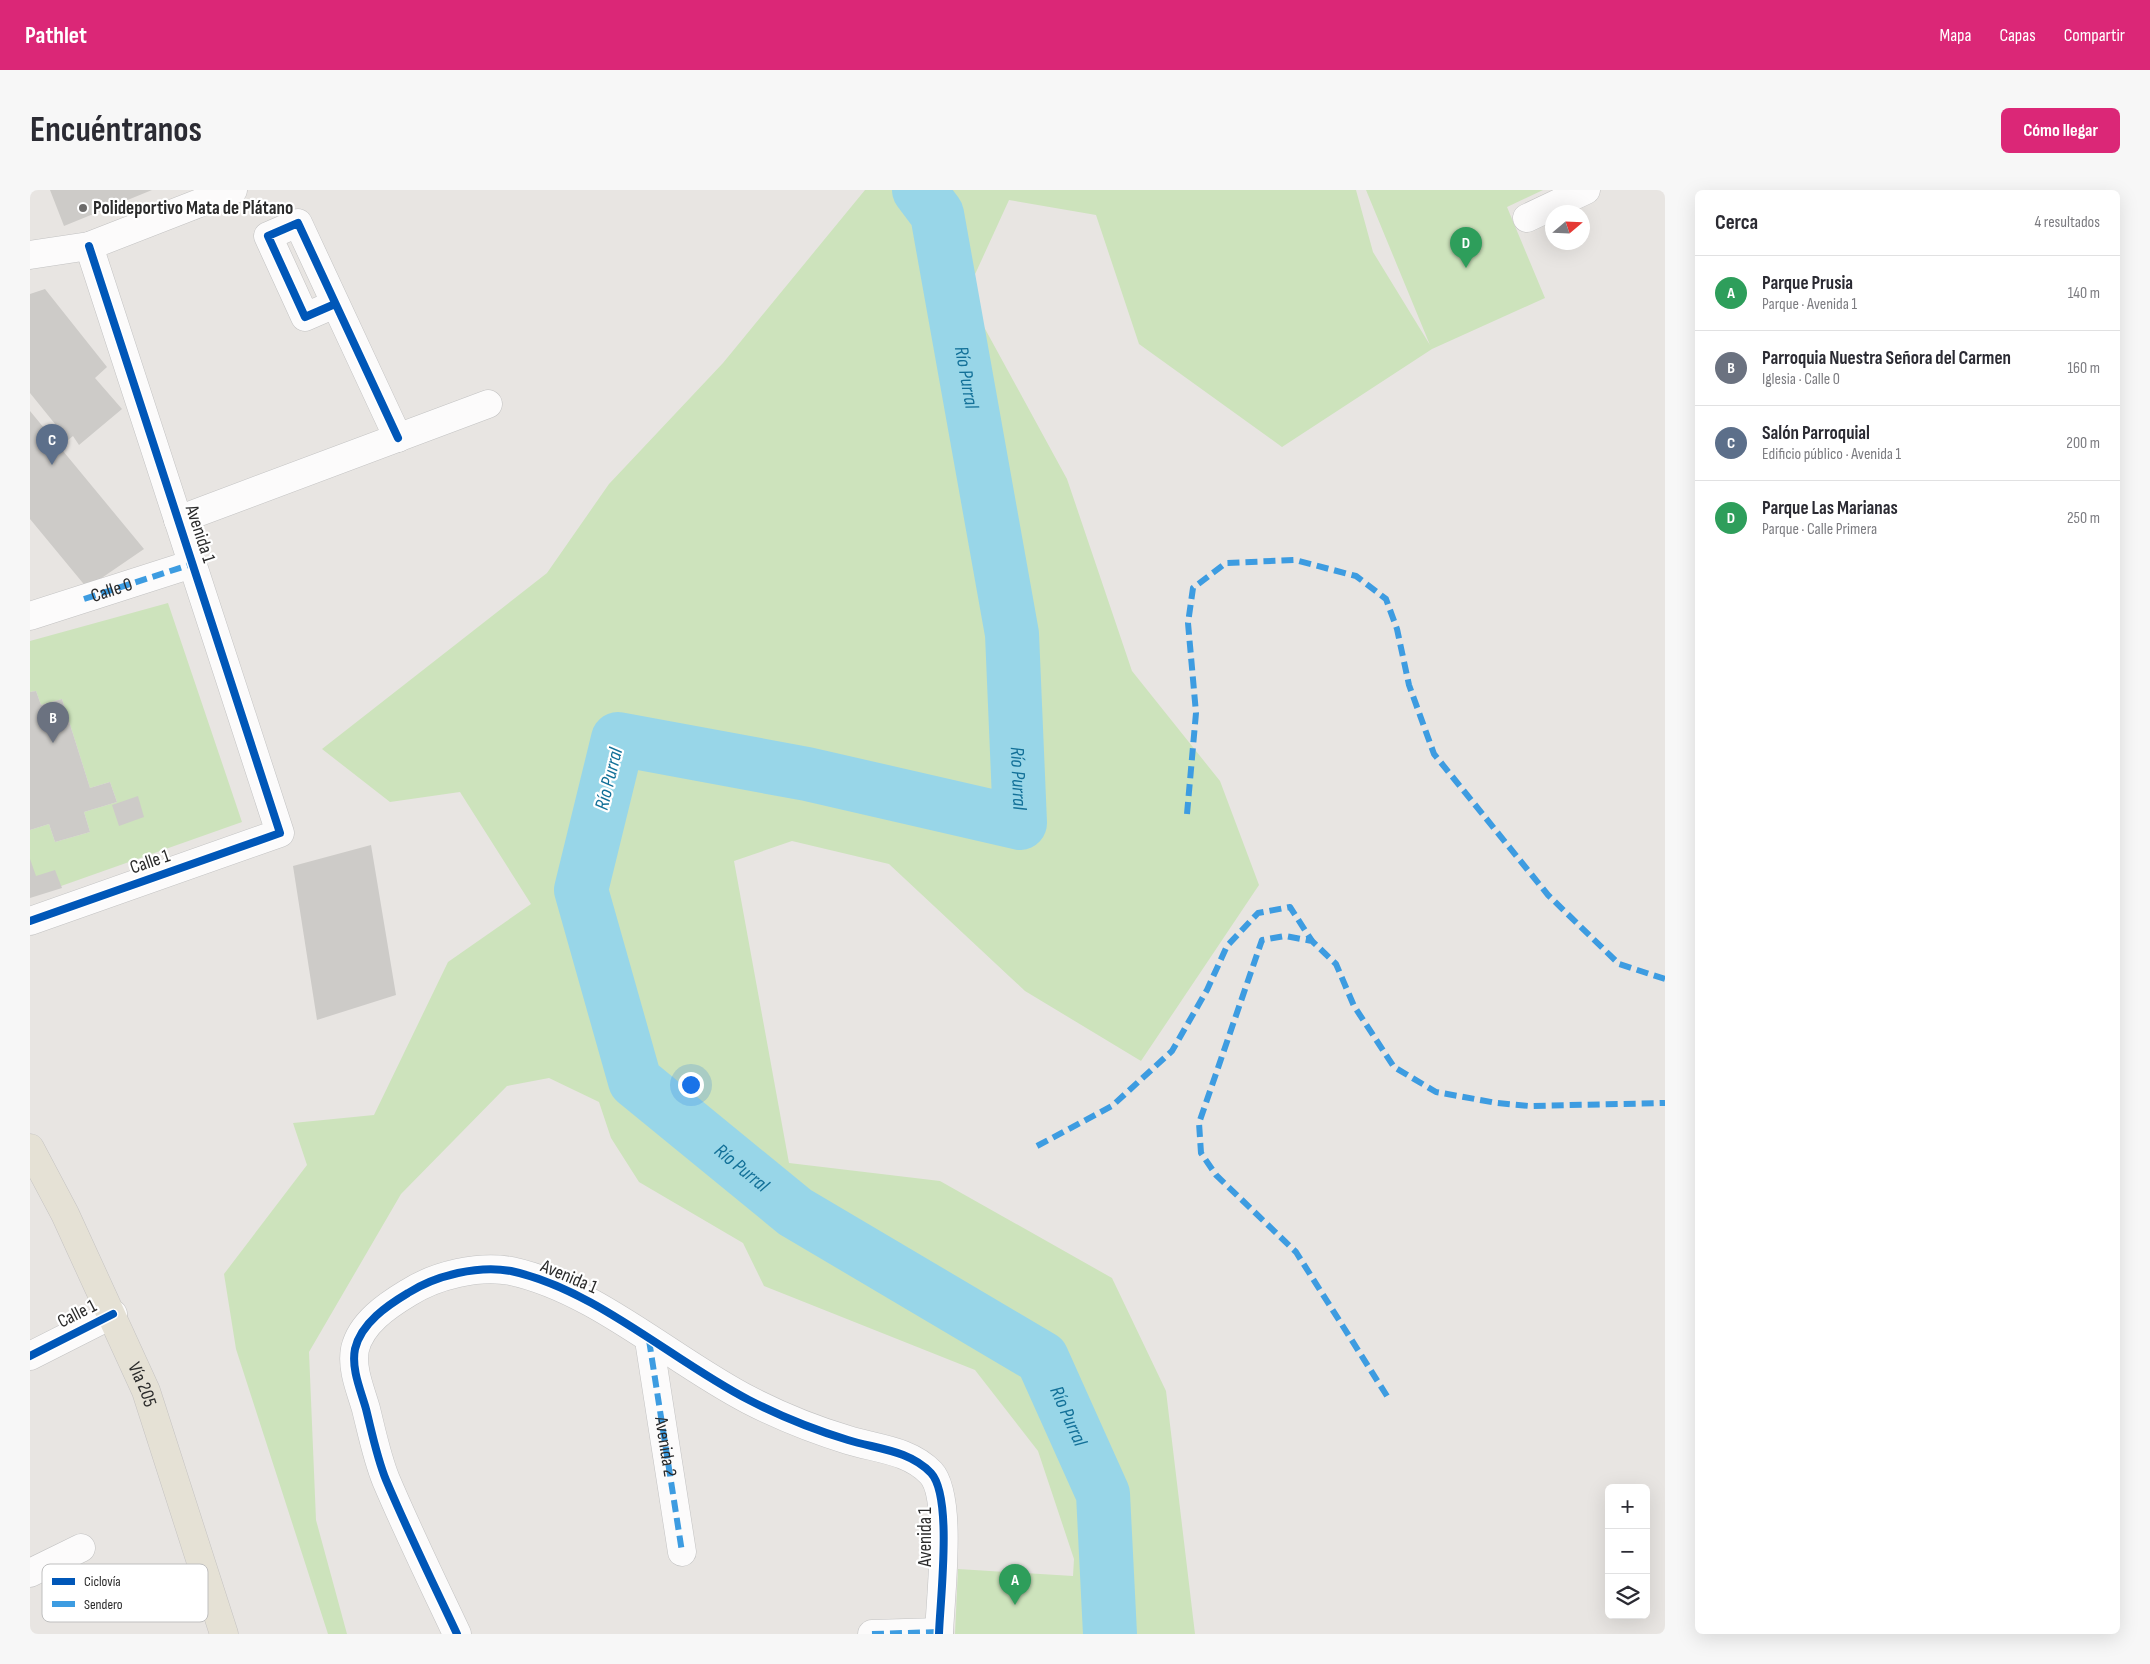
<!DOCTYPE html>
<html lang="es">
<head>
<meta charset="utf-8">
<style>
	:root { --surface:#fff; --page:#f7f7f7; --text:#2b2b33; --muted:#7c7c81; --line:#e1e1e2; --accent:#db2777 }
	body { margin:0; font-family:"Sofia Sans Condensed",sans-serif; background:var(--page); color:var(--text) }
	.controls { position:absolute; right:15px; bottom:15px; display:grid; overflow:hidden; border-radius:8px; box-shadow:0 5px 20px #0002 }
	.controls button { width:45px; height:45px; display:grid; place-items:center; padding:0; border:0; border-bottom:1px solid var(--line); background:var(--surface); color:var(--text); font:25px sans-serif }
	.compass { position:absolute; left:1515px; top:15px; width:45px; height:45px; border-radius:50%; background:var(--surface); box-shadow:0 5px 20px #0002; rotate:71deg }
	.you { position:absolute; left:660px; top:894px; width:18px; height:18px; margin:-12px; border:4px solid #fff; border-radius:50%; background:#1a73e8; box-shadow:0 0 0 8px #1a73e833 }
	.badge { display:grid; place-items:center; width:32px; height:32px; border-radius:50%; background:var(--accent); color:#fff; font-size:16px; font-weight:700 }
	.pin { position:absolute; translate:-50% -41px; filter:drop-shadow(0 1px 2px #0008) }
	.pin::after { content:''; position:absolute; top:26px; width:18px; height:15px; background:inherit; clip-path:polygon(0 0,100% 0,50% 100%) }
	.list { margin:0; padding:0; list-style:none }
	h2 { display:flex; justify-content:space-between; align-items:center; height:65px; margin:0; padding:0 20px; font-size:21px }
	h2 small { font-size:16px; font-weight:400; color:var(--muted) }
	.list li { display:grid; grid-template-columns:32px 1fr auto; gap:15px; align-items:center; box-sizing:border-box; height:75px; padding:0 20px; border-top:1px solid var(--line) }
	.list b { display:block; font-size:19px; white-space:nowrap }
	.list p { margin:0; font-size:16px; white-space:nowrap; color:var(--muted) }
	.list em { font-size:16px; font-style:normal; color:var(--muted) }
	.icon { flex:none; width:28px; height:28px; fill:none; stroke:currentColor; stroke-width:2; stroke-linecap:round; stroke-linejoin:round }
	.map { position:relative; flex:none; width:1635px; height:1444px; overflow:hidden; border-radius:8px }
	header { display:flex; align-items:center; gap:30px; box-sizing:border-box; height:70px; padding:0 25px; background:var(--accent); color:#fff }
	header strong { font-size:24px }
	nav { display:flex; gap:28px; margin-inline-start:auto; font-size:18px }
	.intro { display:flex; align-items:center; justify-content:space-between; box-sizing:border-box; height:120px; padding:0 30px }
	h1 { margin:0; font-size:35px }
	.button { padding:12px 22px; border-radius:8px; background:var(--accent); color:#fff; font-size:18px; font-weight:700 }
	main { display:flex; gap:30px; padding:0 30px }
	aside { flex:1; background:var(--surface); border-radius:8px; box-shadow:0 5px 20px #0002 }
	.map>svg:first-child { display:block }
	.green { fill:#cde3bc }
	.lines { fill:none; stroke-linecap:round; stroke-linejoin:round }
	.river { stroke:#98d6e8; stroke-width:54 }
	.building { fill:#cdcbc8 }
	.minor-casing { stroke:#c2c2c2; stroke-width:29 }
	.major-casing { stroke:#c5c3c2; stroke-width:29 }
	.minor { stroke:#fcfbfb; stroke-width:28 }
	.major { stroke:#e5e1d5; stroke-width:28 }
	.quiet { stroke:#3d9ce1; stroke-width:6; stroke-dasharray:12 6; stroke-linecap:butt }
	.cycleway-casing { stroke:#fff; stroke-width:11 }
	.cycleway { stroke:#0057b8; stroke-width:8 }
	.poi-dot { fill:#6d6c6b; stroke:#fff; stroke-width:2 }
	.labels { text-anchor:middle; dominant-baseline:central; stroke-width:4.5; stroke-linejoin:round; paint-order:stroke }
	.poi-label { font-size:19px; font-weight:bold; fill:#2b2b2b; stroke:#fff; text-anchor:start }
	.street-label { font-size:19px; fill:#2b2b2b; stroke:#fff }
	.water-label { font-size:20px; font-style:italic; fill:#127098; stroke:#fff }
	.key { fill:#fff; stroke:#bfbfbf; stroke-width:1 }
	.key-label { font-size:14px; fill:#2b2b2b }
</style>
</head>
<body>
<header>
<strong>Pathlet</strong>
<nav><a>Mapa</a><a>Capas</a><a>Compartir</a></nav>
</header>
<div class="intro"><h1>Encuéntranos</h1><a class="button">Cómo llegar</a></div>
<main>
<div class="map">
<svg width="1635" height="1444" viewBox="0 0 1635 1444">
	<rect width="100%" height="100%" fill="#e8e5e2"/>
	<path class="green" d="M835,0H1326L1343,62L1400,155L1336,0H1513L1477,17L1515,108L1402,159L1252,257L1109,154L1066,25L979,10L936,104L1037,289L1102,481L1190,591L1229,695L1111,871L995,801L859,674L762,651L704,671L759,973L910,991L1082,1088L1136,1201L1165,1444H925L928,1379L1043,1386L1044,1369L1008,1261L945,1180L734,1096L713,1053L609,992L581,948L569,912L519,888L477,896L371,1004L279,1162L286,1330L317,1444H298L206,1159L194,1084L277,975L263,933L344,925L418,772L501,714L430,602L360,612L292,559L517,383L579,294L693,173Z
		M138,413L212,632L0,707V640L19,634L25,652L60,642L54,622L87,612L80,592L60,598L32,509L11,515L6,501L0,502V451Z"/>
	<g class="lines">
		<path class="river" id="s1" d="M889,0L907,24L982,444L990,633L777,584L588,549L551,700L605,891L765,1022L1012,1168L1073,1304L1080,1444"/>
	</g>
	<path class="building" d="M20,0H122L34,36Z
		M15,99L77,177L65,188L92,219L49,255L43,246L38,250L0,203V104Z
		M0,221L114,359L57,398L0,329Z
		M6,501L11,515L32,509L60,598L80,592L87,612L54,622L60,642L25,652L19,634L0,640V502Z
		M108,606L114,627L89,636L82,615Z
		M341,655L366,805L287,830L263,676Z
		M0,669L6,686L25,680L32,698L0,708Z"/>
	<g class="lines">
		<defs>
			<g id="minor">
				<path d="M1497,28L1556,0"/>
				<path d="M0,65L59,56L203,0"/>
				<path d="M305,114L275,127L238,46L268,33L368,248"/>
				<path d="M148,330L458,214"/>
				<path d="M0,426L162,374"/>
				<path d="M0,731L250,643L59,56"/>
				<path id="s2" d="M619,1150L652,1362"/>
				<path d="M0,1166L83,1124"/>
				<path d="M0,1383L51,1358"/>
				<path d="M427,1444C403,1393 378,1342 356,1290C347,1268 342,1243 336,1219C331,1201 321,1179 325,1159C331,1133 358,1115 378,1103C406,1085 449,1075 481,1081C565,1099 643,1171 719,1210C750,1226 785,1240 818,1250C847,1259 879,1260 901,1283C923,1307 910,1410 909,1444"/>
				<path d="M842,1444L909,1442"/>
			</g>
			<g id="major">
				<path id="s3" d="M0,958L35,1024L116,1201L194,1444"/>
			</g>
		</defs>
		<use href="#minor" class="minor-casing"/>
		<use href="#major" class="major-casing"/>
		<use href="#minor" class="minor"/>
		<use href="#major" class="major"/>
		<g class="quiet">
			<path id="s4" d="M54,409L162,374"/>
			<path d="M1157,624L1166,523L1158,433L1163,398L1196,373L1265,370L1326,386L1356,409L1367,439L1379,495L1404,564L1518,705L1589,774L1635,789"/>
			<path d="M1007,956L1082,916L1142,861L1177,800L1197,756L1228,723L1260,717L1282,751"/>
			<path d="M619,1150L652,1362"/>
			<path d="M1357,1206L1266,1062L1186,985L1171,963L1169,933L1232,750L1255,746L1282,751L1306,774L1324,816L1364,877L1406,902L1467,913L1499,916L1635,913"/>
			<path d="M842,1444L909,1442"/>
		</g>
		<defs>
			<path id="cycleway" d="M305,114L275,127L238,46L268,33L368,248
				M0,731L250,643L59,56
				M0,1166L83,1124
				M427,1444C403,1393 378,1342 356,1290C347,1268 342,1243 336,1219C331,1201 321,1179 325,1159C331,1133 358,1115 378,1103C406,1085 449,1075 481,1081C565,1099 643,1171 719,1210C750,1226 785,1240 818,1250C847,1259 879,1260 901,1283C923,1307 910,1410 909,1444"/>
		</defs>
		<use href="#cycleway" class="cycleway-casing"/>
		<use href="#cycleway" class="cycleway"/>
	</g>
	<circle class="poi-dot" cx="53" cy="18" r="5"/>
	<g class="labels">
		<g class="poi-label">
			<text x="63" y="18">Polideportivo Mata de Plátano</text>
		</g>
		<g class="street-label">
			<text transform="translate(170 344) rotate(72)">Avenida 1</text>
			<text stroke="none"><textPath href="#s4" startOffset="29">Calle 0</textPath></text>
			<text transform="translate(120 672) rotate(-19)">Calle 1</text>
			<text transform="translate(539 1087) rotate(23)">Avenida 1</text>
			<text transform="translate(47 1124) rotate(-27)">Calle 1</text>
			<text stroke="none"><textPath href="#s3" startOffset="262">Vía 205</textPath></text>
			<text stroke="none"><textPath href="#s2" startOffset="108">Avenida 2</textPath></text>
			<text transform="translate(895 1347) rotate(-90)">Avenida 1</text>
		</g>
		<g class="water-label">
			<text stroke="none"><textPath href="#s1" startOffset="196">Río Purral</textPath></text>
			<text transform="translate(579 589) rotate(-76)">Río Purral</text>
			<text stroke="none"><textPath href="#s1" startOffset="601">Río Purral</textPath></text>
			<text stroke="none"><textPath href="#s1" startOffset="1548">Río Purral</textPath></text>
			<text stroke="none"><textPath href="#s1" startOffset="1968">Río Purral</textPath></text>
		</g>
	</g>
	<rect x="12" y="1374" width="166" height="58" rx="8" class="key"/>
	<rect x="22" y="1388" width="23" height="7" fill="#0057b8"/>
	<rect x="22" y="1411" width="23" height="6" fill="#3d9ce1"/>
	<g class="key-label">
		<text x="54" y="1396">Ciclovía</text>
		<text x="54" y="1419">Sendero</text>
	</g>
</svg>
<div class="controls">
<button>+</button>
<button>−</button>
<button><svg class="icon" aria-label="layers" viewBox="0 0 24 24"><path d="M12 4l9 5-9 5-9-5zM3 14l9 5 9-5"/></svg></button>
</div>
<svg class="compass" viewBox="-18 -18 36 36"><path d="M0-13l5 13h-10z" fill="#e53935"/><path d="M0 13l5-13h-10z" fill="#7c7c81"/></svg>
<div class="you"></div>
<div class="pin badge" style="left:985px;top:1415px;background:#2e9e5b">A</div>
<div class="pin badge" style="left:23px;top:553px;background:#6b7280">B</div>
<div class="pin badge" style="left:22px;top:275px;background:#5c6f8a">C</div>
<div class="pin badge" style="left:1436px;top:78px;background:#2e9e5b">D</div>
</div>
<aside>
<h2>Cerca<small>4 resultados</small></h2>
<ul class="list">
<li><span class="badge" style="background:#2e9e5b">A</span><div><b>Parque Prusia</b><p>Parque · Avenida 1</p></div><em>140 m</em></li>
<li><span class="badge" style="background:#6b7280">B</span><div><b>Parroquia Nuestra Señora del Carmen</b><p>Iglesia · Calle 0</p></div><em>160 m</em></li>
<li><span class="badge" style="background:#5c6f8a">C</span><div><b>Salón Parroquial</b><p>Edificio público · Avenida 1</p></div><em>200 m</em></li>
<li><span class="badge" style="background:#2e9e5b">D</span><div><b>Parque Las Marianas</b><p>Parque · Calle Primera</p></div><em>250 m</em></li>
</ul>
</aside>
</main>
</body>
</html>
